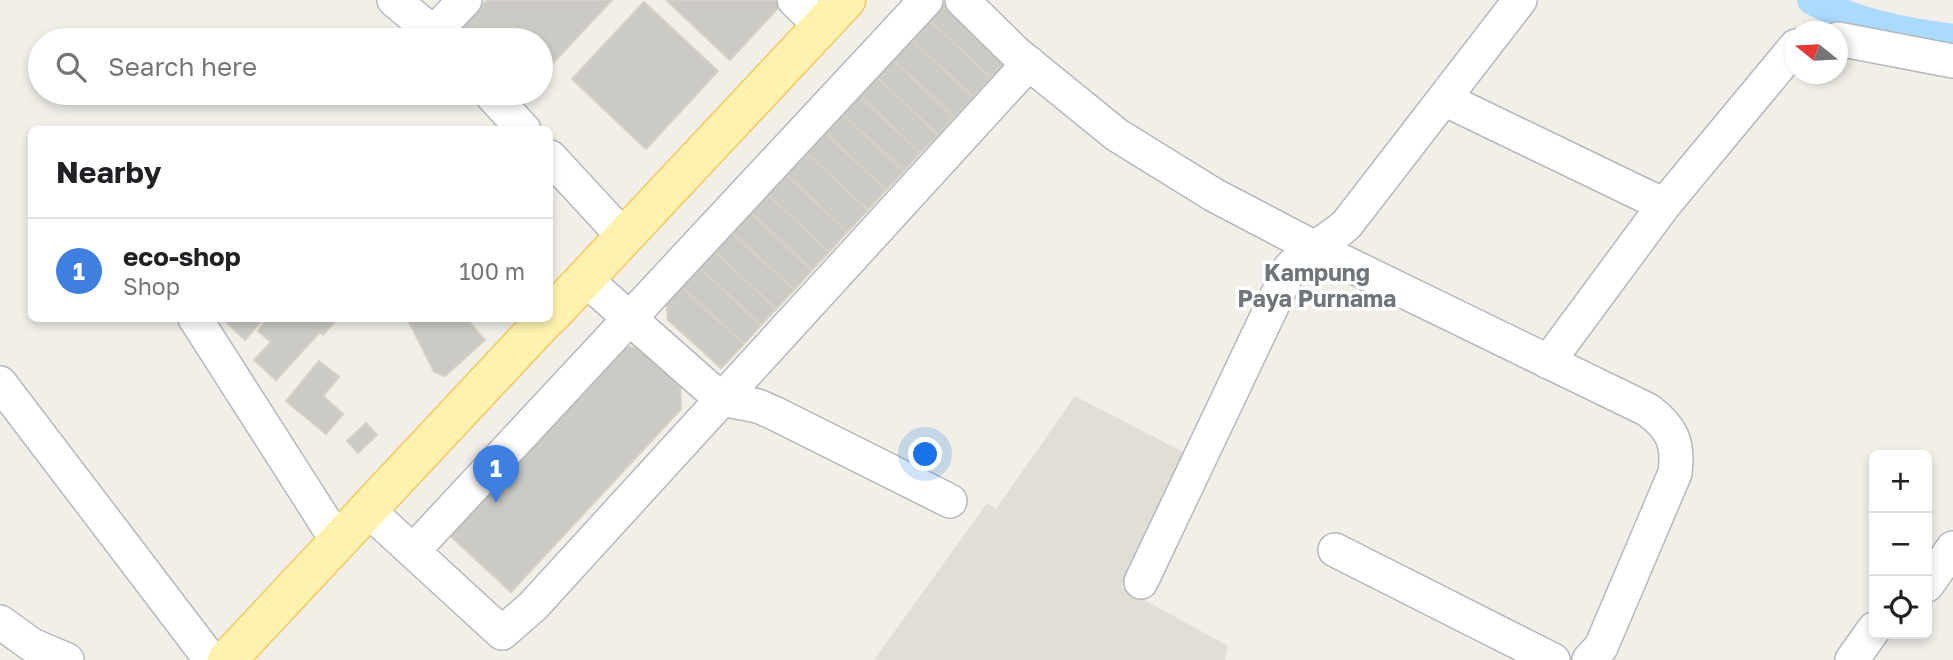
<!DOCTYPE html>
<html lang="en">
<head>
<meta charset="utf-8">
<style>
	:root { --surface:#fff; --page:#f6f6f6; --text:#202124; --muted:#757577; --line:#e0e0e0; --accent:#b45309 }
	body { margin:0; font-family:"Golos Text",sans-serif; background:var(--page); color:var(--text) }
	.controls { position:absolute; right:21px; bottom:21px; display:grid; overflow:hidden; border-radius:10px; box-shadow:0 4px 10px #0003 }
	.controls button { width:63px; height:63px; display:grid; place-items:center; padding:0; border:0; border-bottom:2px solid var(--line); background:var(--surface); color:var(--text); font:35px sans-serif }
	.compass { position:absolute; left:1785px; top:21px; width:63px; height:63px; border-radius:50%; background:var(--surface); box-shadow:0 4px 10px #0003; rotate:288deg }
	.you { position:absolute; left:926px; top:455px; width:24px; height:24px; margin:-18px; border:5px solid #fff; border-radius:50%; background:#1a73e8; box-shadow:0 0 0 10px #1a73e833 }
	.badge { display:grid; place-items:center; width:46px; height:46px; border-radius:50%; background:var(--accent); color:#fff; font-size:23px; font-weight:700 }
	.pin { position:absolute; translate:-50% -58px; filter:drop-shadow(0 2px 4px #0008) }
	.pin::after { content:''; position:absolute; top:37px; width:24px; height:21px; background:inherit; clip-path:polygon(0 0,100% 0,50% 100%) }
	.list { margin:0; padding:0; list-style:none }
	h2 { display:flex; justify-content:space-between; align-items:center; height:91px; margin:0; padding:0 28px; font-size:30px }
	h2 small { font-size:23px; font-weight:400; color:var(--muted) }
	.list li { display:grid; grid-template-columns:46px 1fr auto; gap:21px; align-items:center; box-sizing:border-box; height:105px; padding:0 28px; border-top:2px solid var(--line) }
	.list b { display:block; font-size:26px; white-space:nowrap }
	.list p { margin:0; font-size:23px; white-space:nowrap; color:var(--muted) }
	.list em { font-size:23px; font-style:normal; color:var(--muted) }
	.icon { flex:none; width:38px; height:38px; fill:none; stroke:currentColor; stroke-width:2; stroke-linecap:round; stroke-linejoin:round }
	.map { position:relative; flex:none; width:1953px; height:660px; overflow:hidden }
	.search { position:absolute; background:var(--surface); box-shadow:0 4px 10px #0003; left:28px; top:28px; width:525px; height:77px; display:flex; align-items:center; gap:18px; box-sizing:border-box; padding:0 24px; border-radius:38px; color:var(--muted); font-size:26px }
	.panel { position:absolute; background:var(--surface); box-shadow:0 4px 10px #0003; left:28px; top:126px; width:525px; height:196px; border-radius:10px }
	.map>svg:first-child { display:block }
	.education { fill:#e1ded6 }
	.lines { fill:none; stroke-linecap:round; stroke-linejoin:round }
	.canal { stroke:#aadaff; stroke-width:30 }
	.building { fill:#cccac5; stroke:#d6d1c6; stroke-width:2 }
	.minor-casing { stroke:#b5b8bc; stroke-width:36 }
	.major-casing { stroke:#f2c960; stroke-width:41 }
	.minor { stroke:#fff; stroke-width:33 }
	.major { stroke:#fff2af; stroke-width:38 }
	.labels { text-anchor:middle; dominant-baseline:central; stroke-width:7; stroke-linejoin:round; paint-order:stroke }
	.neighbourhood-label { font-size:23px; font-weight:bold; fill:#70757a; stroke:#fff }
</style>
</head>
<body>
<div class="map">
<svg width="1953" height="660" viewBox="0 0 1953 660">
	<rect width="100%" height="100%" fill="#f1efe8"/>
	<path class="education" d="M1075,396L1189,455L1121,587L1228,646L1225,660H874L987,503L996,509Z"/>
	<g class="lines">
		<path class="canal" d="M1812,0C1857,24 1902,32 1953,39"/>
	</g>
	<path class="building" d="M487,0H612L541,76V40H475L461,27Z
		M666,0H775L781,5L730,60Z
		M939,0L1005,62L991,78L925,16Z
		M644,2L718,71L646,149L572,79Z
		M925,16L991,78L973,97L907,35Z
		M907,35L973,97L954,117L888,55Z
		M888,55L954,117L938,135L872,72Z
		M872,72L938,135L920,153L855,91Z
		M855,91L920,153L904,171L837,109Z
		M837,109L904,171L886,190L820,128Z
		M820,128L886,190L868,210L801,148Z
		M801,148L868,210L847,232L782,170Z
		M782,170L847,232L829,252L763,190Z
		M763,190L829,252L812,270L746,208Z
		M746,208L812,270L794,290L727,228Z
		M727,228L794,290L776,309L710,247Z
		M710,247L776,309L761,325L695,263Z
		M695,263L761,325L744,344L677,283Z
		M677,283L744,344L721,368L668,320L666,295Z
		M222,318H264L245,340Z
		M268,318H338L323,335L320,332L276,380L254,360L271,342L258,331Z
		M407,318H466L485,340L445,376L434,372Z
		M642,346L680,379L681,409L511,592L445,531L614,349Z
		M319,361L339,377L323,396L343,414L326,434L286,401Z
		M366,423L377,435L358,453L347,441Z"/>
	<g class="lines">
		<defs>
			<path id="minor" d="M394,0L442,40
				M794,0L821,26
				M962,0L1016,53L1117,135L1214,195L1315,248L1648,410C1672,428 1679,443 1675,473L1601,647L1589,660
				M434,32L465,0
				M1838,39L1953,61
				M490,93L524,130
				M1444,99L1664,205
				M550,157L624,237
				M585,279L721,399L758,406L776,414L950,501
				M195,318L338,542
				M1548,362L1664,205L1796,46
				M0,383L211,660
				M368,510L502,633L533,606L1029,63
				M1335,550L1553,660
				M413,551L926,0
				M1141,582L1290,268C1306,250 1329,241 1347,224L1520,0
				M1927,585L1953,548
				M0,622L32,645L67,660
				M1852,660L1874,629"/>
			<path id="major" d="M550,316L846,0
				M227,660L547,318"/>
		</defs>
		<use href="#minor" class="minor-casing"/>
		<use href="#major" class="major-casing"/>
		<use href="#minor" class="minor"/>
		<use href="#major" class="major"/>
	</g>
	<g class="labels">
		<g class="neighbourhood-label">
			<text x="1317" y="272">Kampung<tspan x="1317" dy="26">Paya Purnama</tspan></text>
		</g>
	</g>
</svg>
<div class="controls">
<button>+</button>
<button>−</button>
<button><svg class="icon" aria-label="locate" viewBox="0 0 24 24"><circle cx="12" cy="12" r="6"/><path d="M12 2v4M12 18v4M2 12h4M18 12h4"/></svg></button>
</div>
<svg class="compass" viewBox="-18 -18 36 36"><path d="M0-13l5 13h-10z" fill="#e53935"/><path d="M0 13l5-13h-10z" fill="#757577"/></svg>
<div class="you"></div>
<div class="pin badge" style="left:496px;top:503px;background:#3f7fe0">1</div>
<div class="search"><svg class="icon" aria-label="search" viewBox="0 0 24 24"><circle cx="10" cy="10" r="6"/><path d="M15 15l6 6"/></svg>Search here</div>
<section class="panel">
<h2>Nearby<small></small></h2>
<ul class="list">
<li><span class="badge" style="background:#3f7fe0">1</span><div><b>eco-shop</b><p>Shop</p></div><em>100 m</em></li>
</ul>
</section>
</div>
</body>
</html>
